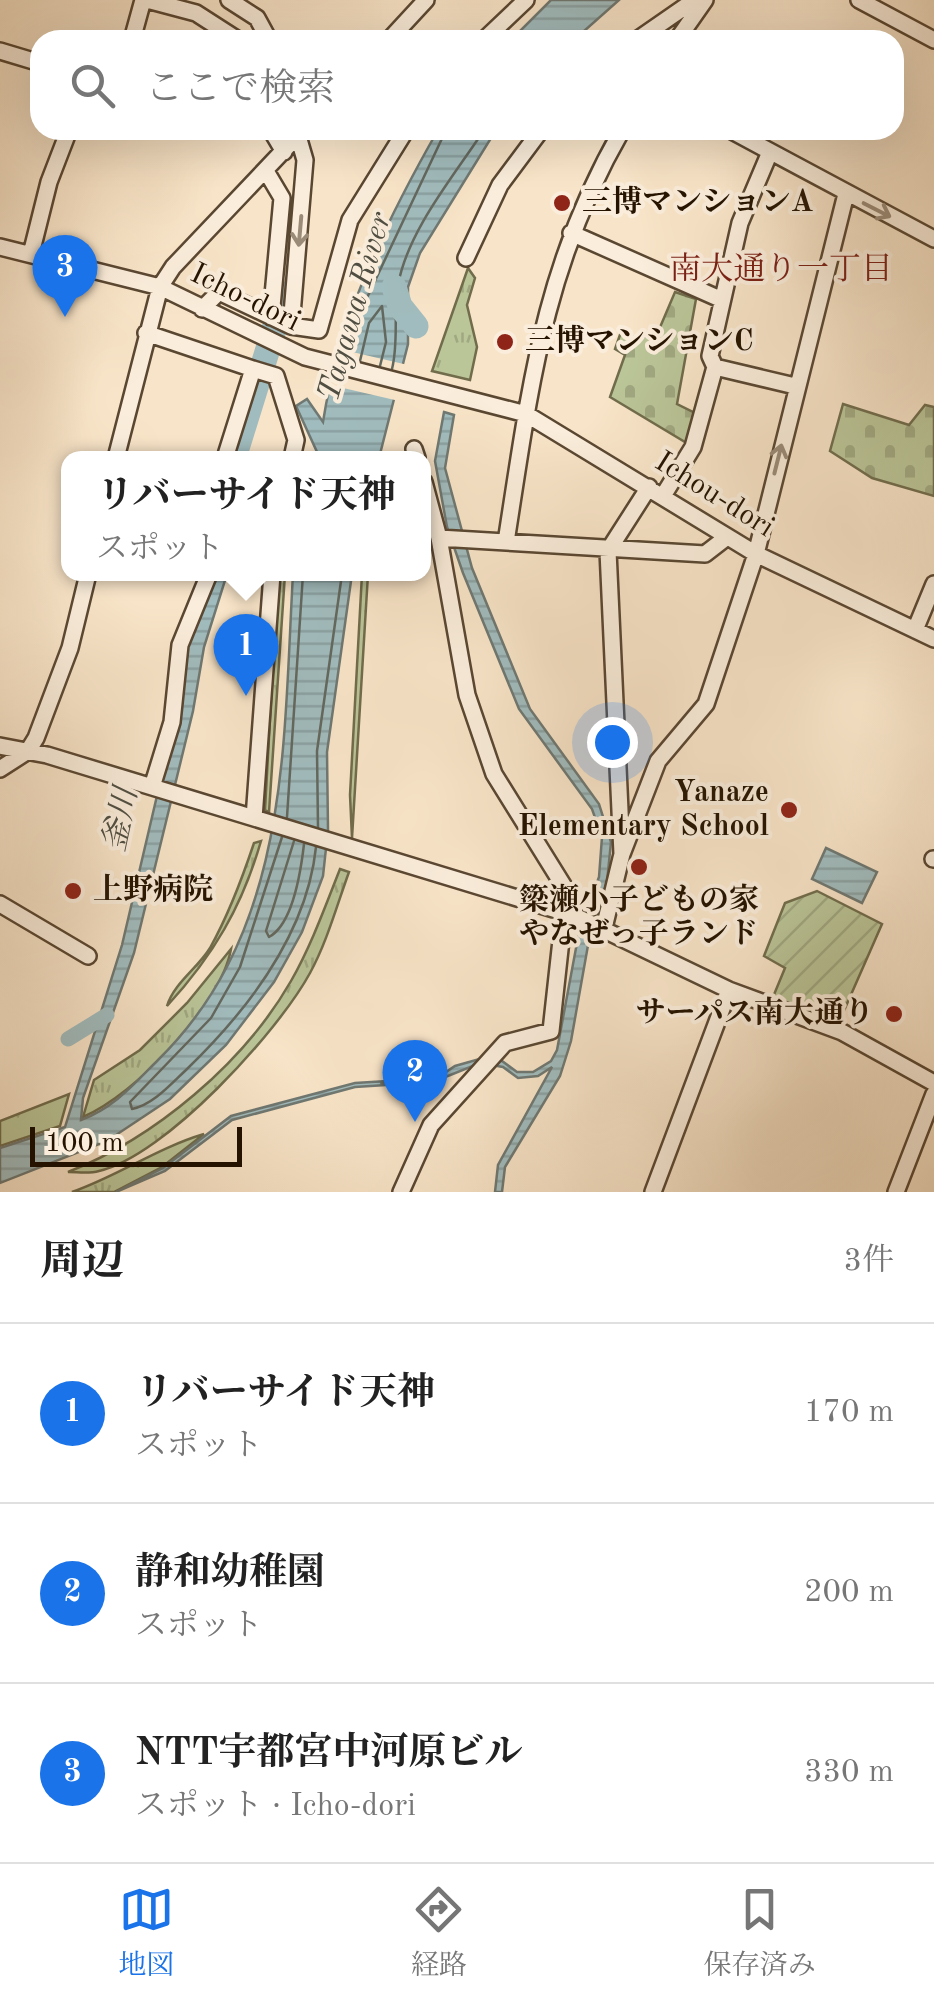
<!DOCTYPE html>
<html lang="ja">
<head>
<meta charset="utf-8">
<style>
	:root { --surface:#fff; --page:#f2f2f2; --text:#222; --muted:#767676; --line:#e0e0e0; --accent:#1a73e8 }
	body { margin:0; font-family:"Old Standard TT","Noto Serif JP",serif; background:var(--page); color:var(--text) }
	.scale { position:absolute; left:30px; bottom:25px; width:212px; box-sizing:border-box; padding-left:10px; border:5px solid #251300; border-top:0; font-size:28px; line-height:35px; white-space:nowrap; color:#251300; -webkit-text-stroke:8px #faeddb; paint-order:stroke }
	.you { position:absolute; left:612px; top:742px; width:35px; height:35px; margin:-25px; border:8px solid #fff; border-radius:50%; background:#1a73e8; box-shadow:0 0 0 15px #1a73e833 }
	.badge { display:grid; place-items:center; width:65px; height:65px; border-radius:50%; background:var(--accent); color:#fff; font-size:32px; font-weight:700 }
	.pin { position:absolute; translate:-50% -82px; filter:drop-shadow(0 2px 5px #0008) }
	.pin::after { content:''; position:absolute; top:52px; width:35px; height:30px; background:inherit; clip-path:polygon(0 0,100% 0,50% 100%) }
	.popup { position:absolute; left:61px; top:451px; width:370px; height:130px; box-sizing:border-box; display:grid; place-content:center; border-radius:20px; background:var(--surface); filter:drop-shadow(0 2px 8px #0005); font-size:32px; white-space:nowrap; color:var(--muted) }
	.popup b { font-size:38px; color:var(--text) }
	.popup::after { content:''; position:absolute; left:50%; top:100%; margin-left:-20px; border:20px solid transparent; border-top-color:var(--surface) }
	.list { margin:0; padding:0; list-style:none }
	h2 { display:flex; justify-content:space-between; align-items:center; height:130px; margin:0; padding:0 40px; font-size:42px }
	h2 small { font-size:32px; font-weight:400; color:var(--muted) }
	.list li { display:grid; grid-template-columns:65px 1fr auto; gap:30px; align-items:center; box-sizing:border-box; height:180px; padding:0 40px; border-top:2px solid var(--line) }
	.list b { display:block; font-size:38px; white-space:nowrap }
	.list p { margin:0; font-size:32px; white-space:nowrap; color:var(--muted) }
	.list em { font-size:32px; font-style:normal; color:var(--muted) }
	.icon { flex:none; width:55px; height:55px; fill:none; stroke:currentColor; stroke-width:2; stroke-linecap:round; stroke-linejoin:round }
	.map { position:relative; flex:none; width:934px; height:1192px; overflow:hidden }
	.search { position:absolute; background:var(--surface); box-shadow:0 10px 40px #0002; left:30px; right:30px; top:30px; height:110px; display:flex; align-items:center; gap:25px; box-sizing:border-box; padding:0 35px; border-radius:30px; color:var(--muted); font-size:38px }
	.sheet { height:670px; background:var(--surface) }
	nav { display:flex; justify-content:space-around; align-items:center; box-sizing:border-box; height:140px; border-top:2px solid var(--line); background:var(--surface); font-size:28px; color:var(--muted) }
	nav a { display:grid; justify-items:center; gap:5px }
	nav .on { color:var(--accent) }
	.map>svg:first-child { display:block }
	.grass { fill:url(#grass-tufts); stroke:#706c4c; stroke-width:2.5 }
	.cemetery { fill:url(#cemetery-stones); stroke:#706c4c; stroke-width:2.5 }
	.garden { fill:url(#garden-furrows); stroke:#706c4c; stroke-width:2.5 }
	.water { fill:url(#water-rules); stroke:#6f7872; stroke-width:2.5 }
	.pier { fill:#f8e4c8 }
	.lines { fill:none; stroke-linecap:round; stroke-linejoin:round }
	.shore { stroke:#63685f; stroke-width:2.5 }
	.stream { stroke:#6f7872; stroke-width:4 }
	.canal { stroke:#a1bcbe; stroke-width:15 }
	.river { stroke:#a1bcbe; stroke-width:25 }
	.minor-casing { stroke:#5a4732; stroke-width:20 }
	.minor { stroke:#faeddb; stroke-width:15 }
	.oneway { stroke:#9a8b78 }
	.poi-dot { fill:#8f2418; stroke:#faeddb; stroke-width:4 }
	.labels { text-anchor:middle; dominant-baseline:central; stroke-width:8; stroke-linejoin:round; paint-order:stroke }
	.poi-label { font-size:30px; font-weight:bold; fill:#251300; stroke:#faeddb; text-anchor:start }
	.street-label { font-size:30px; fill:#251300; stroke:#faeddb }
	.neighbourhood-label { font-size:32px; fill:#7a1f14; stroke:#faeddb }
	.water-label { font-size:32px; font-style:italic; fill:#504e42; stroke:#faeddb }
</style>
</head>
<body>
<div class="map">
<svg width="934" height="1192" viewBox="0 0 934 1192">
	<defs>
		<pattern id="grass-tufts" width="24" height="20" patternUnits="userSpaceOnUse" patternTransform="scale(2.5)"><rect width="24" height="20" fill="#bac598"/><path d="M3 7l-1-3M5 7V3M7 7l1-3M15 17l-1-3M17 17v-4M19 17l1-3" fill="none" stroke="#a0a881"/></pattern>
		<pattern id="cemetery-stones" width="16" height="16" patternUnits="userSpaceOnUse" patternTransform="scale(2.5)"><rect width="16" height="16" fill="#bac598"/><path d="M2 7V4a2 2 0 0 1 4 0v3zM10 15v-3a2 2 0 0 1 4 0v3z" fill="#a0a881"/></pattern>
		<pattern id="garden-furrows" width="10" height="10" patternUnits="userSpaceOnUse" patternTransform="scale(2.5)"><rect width="10" height="10" fill="#bac598"/><path d="M-1 1l2-2M0 10L10 0M9 11l2-2" fill="none" stroke="#a0a881"/></pattern>
		<pattern id="water-rules" width="6" height="5" patternUnits="userSpaceOnUse" patternTransform="scale(2.5)"><rect width="6" height="5" fill="#a1bcbe"/><path d="M0 2.5h6" fill="none" stroke="#8aa1a2"/></pattern>
	</defs>
	<rect width="100%" height="100%" fill="#f8e4c8"/>
	<filter id="stains"><feTurbulence type="fractalNoise" baseFrequency=".002" numOctaves="4"/><feColorMatrix values="0 0 0 0 .2 0 0 0 0 .09 0 0 0 0 .02 0 0 0 .5 -.17"/></filter>
	<radialGradient id="worn" r=".72"><stop offset=".6" stop-color="#630" stop-opacity="0"/><stop offset="1" stop-color="#630" stop-opacity=".3"/></radialGradient>
	<path class="grass" d="M468,268L475,278L467,305L477,347L470,380L432,371Z
		M278,574H285L269,812L265,810Z
		M362,574H368L352,838L350,795Z
		M261,841C242,907 213,956 167,1006C174,983 198,968 210,948C229,914 242,879 254,843Z
		M340,869L349,872C337,905 327,942 310,973C278,1032 165,1156 99,1171C89,1174 78,1172 68,1172C155,1138 244,1063 291,981C311,946 325,907 340,869Z
		M231,949C221,1006 135,1095 83,1117L94,1080L140,1050L187,1003Z
		M69,1094L60,1126L0,1146V1121Z
		M204,1134L162,1167L114,1192H72C118,1176 157,1148 204,1134Z"/>
	<path class="cemetery" d="M675,292L696,299L677,404L697,414L690,445L610,397L625,355L615,349L621,332L638,339L658,332Z
		M843,404L909,425L925,405L934,407V496L872,478L830,451Z"/>
	<path class="garden" d="M817,891L882,924L839,1022L773,997L785,968L764,956L785,903Z"/>
	<path class="water" d="M551,0H619L574,40H511Z
		M438,130H496L420,253L408,287V344L379,458H316L317,452L296,406L307,399L323,422C339,318 386,221 438,130Z
		M444,412L454,415L445,468L472,568L530,709L599,804L611,842L607,882L590,934L571,1041L560,1076L505,1167L502,1192H495L498,1165L552,1067L538,1076L518,1078L503,1067L480,1063L433,1082L355,1087L232,1120L165,1171L116,1192L163,1168L231,1116L355,1083L437,1078L455,1066L483,1058L502,1061L517,1072H533L551,1061L557,1050L579,932L599,877L602,837L592,809L519,709L463,573L447,527L435,461Z
		M213,574H227L204,647L193,711L134,953L83,1098L81,1120C114,1108 134,1084 158,1060C291,929 283,745 293,574H352L327,752L328,830L323,876L302,932L274,982L226,1045L170,1099L107,1141L0,1183V1148L65,1127L122,945L179,702L187,648Z
		M826,848L877,872L862,903L812,879Z"/>
	<path class="pier" d="M335,348L408,365L399,401L326,384Z"/>
	<g class="lines">
		<path class="shore" d="M348,358L357,319L446,130
			M360,361L369,323L382,306L386,342L380,366
			M392,369C399,341 393,313 398,285C408,230 454,176 484,130
			M287,817L303,574
			M318,827L317,751L342,574
			M282,837L240,967L211,1018L130,1102L132,1109C153,1105 171,1084 187,1069C248,1010 307,934 316,847
			M294,841L266,931L269,937C293,924 301,870 304,844"/>
		<path class="stream" d="M382,1083L422,1081"/>
		<path class="canal" d="M68,1039L107,1015"/>
		<path class="river" d="M394,287L400,306L416,326
			M234,458L285,294"/>
		<defs>
			<path id="minor" d="M147,0L196,13L238,40
				M229,0L257,18L269,40
				M859,0L934,40
				M132,40L143,0
				M389,40L426,0
				M484,40L526,0
				M637,40L686,6L701,3
				M677,40L705,0
				M0,51L40,63
				M271,130L284,152
				M730,130L934,239
				M266,171L282,198L271,317
				M571,233L720,299
				M0,247L160,287L305,357L526,414L756,554L934,639
				M31,254L49,182L69,130
				M466,258L500,185L541,130
				M202,309L219,292L291,326L319,330L350,220L406,130
				M291,326L305,160L298,136
				M146,333L253,369L225,458
				M715,367L795,386
				M253,369L276,376L296,440L292,458
				M414,449L417,458
				M116,458L160,287L173,267L303,130
				M424,482L439,538L467,695L494,774L568,893L573,915
				M663,496L693,447L715,367L710,356L740,223L770,152
				M439,538L705,554L727,537
				M506,542C530,389 543,267 622,130
				M915,630L934,584
				M0,746L47,755L573,915L729,990L842,1032L934,1083
				M0,769L28,751L36,738L70,648L88,574
				M152,787L172,722L180,645L209,574
				M254,818L272,574
				M622,854L658,761L706,704L756,554L846,194
				M933,859H934
				M0,904L88,956
				M604,928L622,854L608,551L649,487
				M401,1192L431,1125L505,1043L551,1031L564,913
				M653,1192L729,990
				M896,1192L934,1094"/>
		</defs>
		<use href="#minor" class="minor-casing"/>
		<use href="#minor" class="minor"/>
	</g>
	<defs><path id="oneway-shaft" d="M-6 0H5M1.5-3L5.5 0L1.5 3" fill="none" stroke-width="1.6" stroke-linecap="round" stroke-linejoin="round" transform="scale(2.5)"/></defs>
	<g class="oneway">
		<use href="#oneway-shaft" transform="translate(877 210) rotate(27)"/>
		<use href="#oneway-shaft" transform="translate(300 231) rotate(95)"/>
		<use href="#oneway-shaft" transform="translate(778 459) rotate(-76)"/>
	</g>
	<g class="poi-dot">
		<circle cx="562" cy="203" r="10"/>
		<circle cx="505" cy="342" r="10"/>
		<circle cx="789" cy="810" r="10"/>
		<circle cx="639" cy="867" r="10"/>
		<circle cx="73" cy="891" r="10"/>
		<circle cx="894" cy="1014" r="10"/>
	</g>
	<g class="labels">
		<g class="poi-label">
			<text x="582" y="203">三博マンションA</text>
			<text x="525" y="342">三博マンションC</text>
			<text x="769" y="793" text-anchor="end">Yanaze<tspan x="769" dy="34">Elementary School</tspan></text>
			<text x="93" y="891">上野病院</text>
			<text x="639" y="901" text-anchor="middle">簗瀬小子どもの家<tspan x="639" dy="34">やなぜっ子ランド</tspan></text>
			<text x="874" y="1014" text-anchor="end">サーパス南大通り</text>
		</g>
		<g class="street-label">
			<text transform="translate(245 298) rotate(26)">Icho-dori</text>
			<text transform="translate(714 495) rotate(32)">Ichou-dori</text>
		</g>
		<g class="neighbourhood-label">
			<text x="781" y="271">南大通り一丁目</text>
		</g>
		<g class="water-label">
			<text transform="translate(356 307) rotate(-74)">Tagawa River</text>
			<text transform="translate(122 820) rotate(-78)">釜川</text>
		</g>
	</g>
	<rect width="100%" height="100%" filter="url(#stains)"/>
	<rect width="100%" height="100%" fill="url(#worn)"/>
</svg>
<div class="scale">100 m</div>
<div class="you"></div>
<div class="pin badge" style="left:246px;top:696px">1</div>
<div class="popup"><b>リバーサイド天神</b>スポット</div>
<div class="pin badge" style="left:415px;top:1122px">2</div>
<div class="pin badge" style="left:65px;top:317px">3</div>
<div class="search"><svg class="icon" aria-label="search" viewBox="0 0 24 24"><circle cx="10" cy="10" r="6"/><path d="M15 15l6 6"/></svg>ここで検索</div>
</div>
<section class="sheet">
<h2>周辺<small>3件</small></h2>
<ul class="list">
<li><span class="badge">1</span><div><b>リバーサイド天神</b><p>スポット</p></div><em>170 m</em></li>
<li><span class="badge">2</span><div><b>静和幼稚園</b><p>スポット</p></div><em>200 m</em></li>
<li><span class="badge">3</span><div><b>NTT宇都宮中河原ビル</b><p>スポット · Icho-dori</p></div><em>330 m</em></li>
</ul>
</section>
<nav>
<a class="on"><svg class="icon" aria-label="map" viewBox="0 0 24 24"><path d="M3 6l6-2 6 2 6-2v14l-6 2-6-2-6 2zM9 4v14M15 6v14"/></svg>地図</a>
<a><svg class="icon" aria-label="directions" viewBox="0 0 24 24"><path d="M12 3l9 9-9 9-9-9zM9 14v-3h6M13 9l2 2-2 2"/></svg>経路</a>
<a><svg class="icon" aria-label="saved" viewBox="0 0 24 24"><path d="M7 4h10v16l-5-4-5 4z"/></svg>保存済み</a>
</nav>
</body>
</html>
